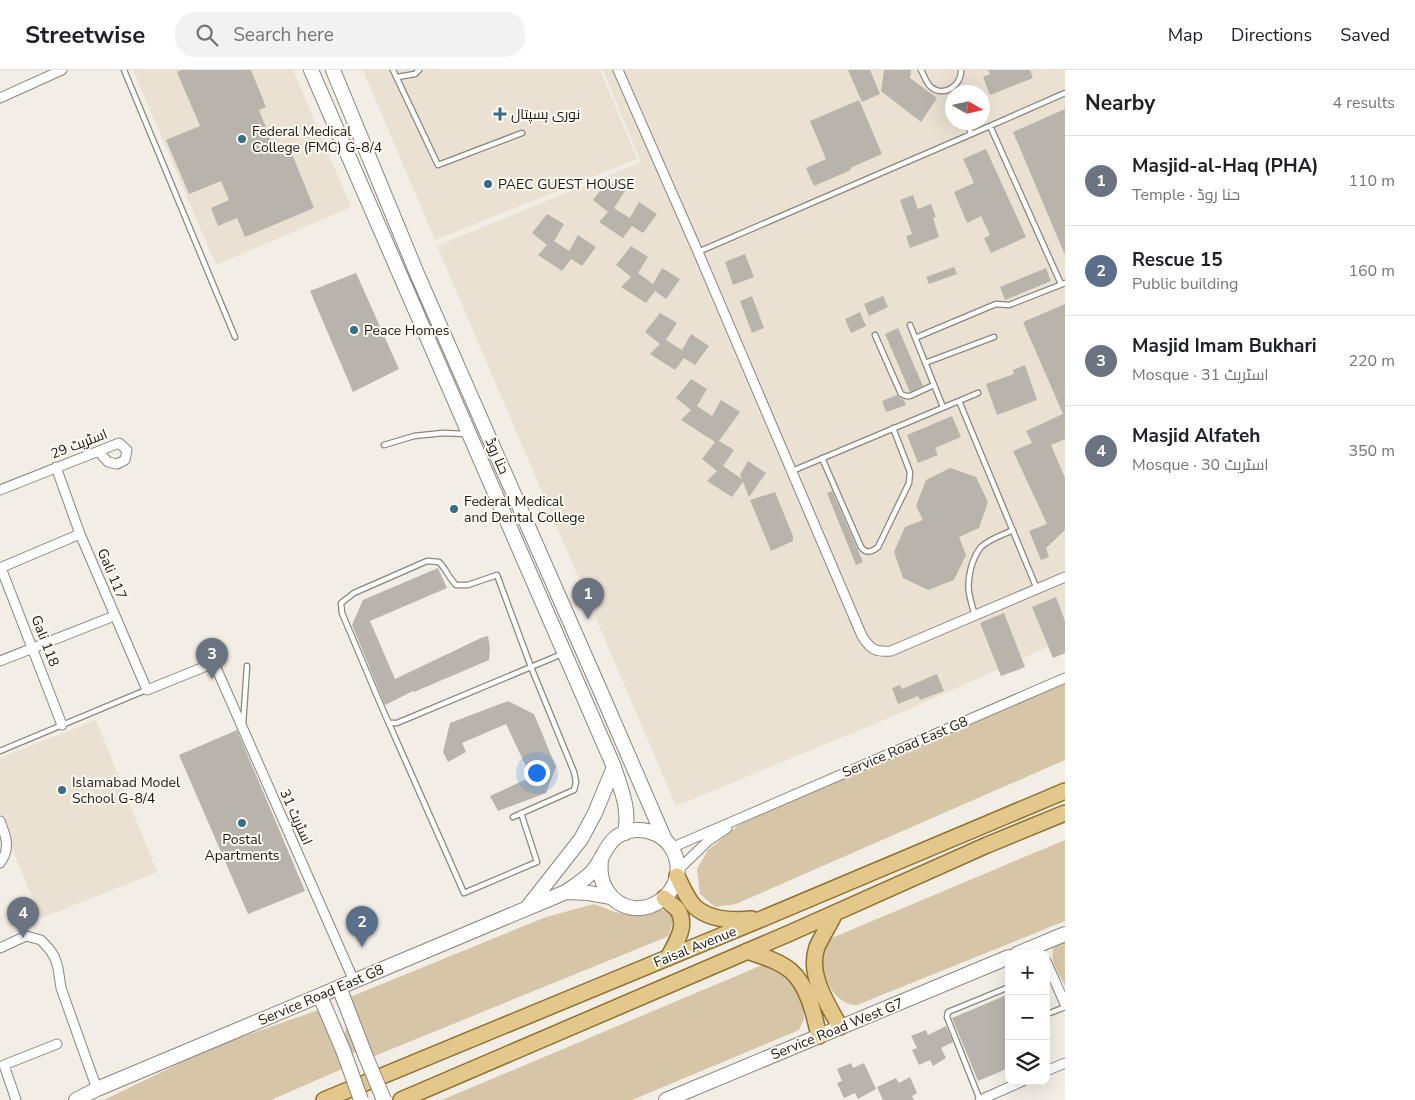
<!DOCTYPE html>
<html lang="en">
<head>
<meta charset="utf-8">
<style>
	:root { --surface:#fff; --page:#f2f2f2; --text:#202124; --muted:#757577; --line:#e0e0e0; --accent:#376e89 }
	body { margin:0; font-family:"Nunito Sans",Cairo,sans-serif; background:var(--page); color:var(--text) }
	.controls { position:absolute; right:15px; bottom:15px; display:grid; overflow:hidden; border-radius:10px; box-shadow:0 5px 20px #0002 }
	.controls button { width:45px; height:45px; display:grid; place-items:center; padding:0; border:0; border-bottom:1px solid var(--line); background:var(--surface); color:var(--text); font:25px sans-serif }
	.compass { position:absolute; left:945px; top:15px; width:45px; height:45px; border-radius:50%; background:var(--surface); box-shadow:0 5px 20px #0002; rotate:99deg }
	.you { position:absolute; left:536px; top:702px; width:18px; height:18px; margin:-12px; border:4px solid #fff; border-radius:50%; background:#1a73e8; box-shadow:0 0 0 8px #1a73e833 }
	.badge { display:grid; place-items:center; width:32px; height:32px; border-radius:50%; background:var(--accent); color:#fff; font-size:16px; font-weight:700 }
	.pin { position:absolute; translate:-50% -41px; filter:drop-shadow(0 1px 2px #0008) }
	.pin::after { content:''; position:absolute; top:26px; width:18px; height:15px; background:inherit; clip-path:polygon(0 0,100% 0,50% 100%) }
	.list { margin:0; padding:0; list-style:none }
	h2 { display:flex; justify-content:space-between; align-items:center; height:65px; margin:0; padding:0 20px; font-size:21px }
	h2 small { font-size:16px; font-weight:400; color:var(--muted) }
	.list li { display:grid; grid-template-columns:32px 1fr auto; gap:15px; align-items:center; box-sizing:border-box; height:90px; padding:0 20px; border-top:1px solid var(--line) }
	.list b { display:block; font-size:19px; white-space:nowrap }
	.list p { margin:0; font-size:16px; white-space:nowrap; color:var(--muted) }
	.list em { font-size:16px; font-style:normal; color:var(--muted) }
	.icon { flex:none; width:28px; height:28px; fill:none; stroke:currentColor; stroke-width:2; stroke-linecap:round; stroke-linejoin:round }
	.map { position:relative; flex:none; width:1065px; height:1030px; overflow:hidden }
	header { display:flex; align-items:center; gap:30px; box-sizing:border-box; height:70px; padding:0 25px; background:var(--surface); border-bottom:1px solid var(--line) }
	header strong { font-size:24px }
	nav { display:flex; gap:28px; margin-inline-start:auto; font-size:18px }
	.search { width:350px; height:45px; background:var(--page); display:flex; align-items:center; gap:12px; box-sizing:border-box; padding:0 18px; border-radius:20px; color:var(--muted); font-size:19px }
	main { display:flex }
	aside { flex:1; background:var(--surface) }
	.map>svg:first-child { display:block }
	.built { fill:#eae1d2; fill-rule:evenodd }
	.green { fill:#d6c5a6 }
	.building { fill:#b8b4ac }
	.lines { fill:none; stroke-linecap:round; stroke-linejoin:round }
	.lane-casing { stroke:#8a867f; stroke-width:7 }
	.street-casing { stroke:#8a867f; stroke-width:11 }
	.secondary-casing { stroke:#8a867f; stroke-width:16 }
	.primary-casing { stroke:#91712f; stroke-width:18 }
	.lane { stroke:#fff; stroke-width:4.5 }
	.street { stroke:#fff; stroke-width:9 }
	.secondary { stroke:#fff; stroke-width:14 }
	.primary { stroke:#e4c78b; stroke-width:15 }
	.secondary-bridge-casing { stroke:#8a867f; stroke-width:16; stroke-linecap:butt }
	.secondary-bridge { stroke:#fff; stroke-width:14 }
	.poi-dot { fill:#376e89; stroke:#fffaf2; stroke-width:2 }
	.labels { text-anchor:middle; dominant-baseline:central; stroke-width:4; stroke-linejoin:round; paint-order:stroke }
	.poi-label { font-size:14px; fill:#191714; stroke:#fffaf2; text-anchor:start }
	.street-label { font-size:14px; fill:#191714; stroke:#fffaf2 }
</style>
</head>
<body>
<header>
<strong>Streetwise</strong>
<div class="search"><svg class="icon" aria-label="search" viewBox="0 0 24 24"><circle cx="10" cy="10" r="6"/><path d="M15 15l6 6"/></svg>Search here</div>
<nav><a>Map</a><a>Directions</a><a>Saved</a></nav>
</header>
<main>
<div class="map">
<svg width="1065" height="1030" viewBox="0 0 1065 1030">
	<rect width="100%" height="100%" fill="#f2ede5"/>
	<path class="built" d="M133,0H293L351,137L216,195Z
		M363,0H600L637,89L435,170Z
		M603,0H1065V569L910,639L676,736L437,176L641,92ZM952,22H982V52H952Z
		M96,650L157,802L41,848L0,751V688Z"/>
	<path class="green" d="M1065,614V690L736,834L715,837L700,824L697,799L708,780L747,748Z
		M1065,770V851L857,935C838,936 823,911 822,893C822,885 824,878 827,870Z
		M594,834L615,842L637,846L661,839L674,846L669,866L372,987L343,980L350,927L546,847Z
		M1065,868V916C1057,900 1047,889 1056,871Z
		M767,893L790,905L802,923L804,949L799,960L632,1030H442Z
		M318,940L342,999L271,1030H104L211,978Z"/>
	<path class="building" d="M182,0H251L266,37L259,40L275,80L288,74L314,138L245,167L237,148L218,156L211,138L229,130L221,111L189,124L166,70L200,56L177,2Z
		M848,0H870L880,24L862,32Z
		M884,0H911L910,8L937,28L921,52L881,21Z
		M988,0H1030L1033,8L990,25L983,7L990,4Z
		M859,30L882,84L850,98L851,100L814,116L806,98L826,89L810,51Z
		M1065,39V185L1013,62Z
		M986,79L1026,167L991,183L984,168L990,165L981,146L967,153L954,122L974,113L963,89Z
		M608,111L625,121L614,138L630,148L639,132L657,144L643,163L632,156L623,168L599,152L608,142L593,130Z
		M913,125L918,139L931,134L936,147L933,148L939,167L910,178L906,166L912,164L900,130Z
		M547,144L564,154L554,171L569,181L578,165L596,177L582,196L571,189L562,201L538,185L547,175L532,163Z
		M631,176L648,187L638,203L653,214L662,198L680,209L666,229L655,221L646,233L621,217L631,207L616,195Z
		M745,184L754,207L733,215L725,192Z
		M954,197L957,204L929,214L926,207Z
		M1046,198L1051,211L1005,230L1000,217Z
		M356,203L399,299L353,322L310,221Z
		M752,226L764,258L752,263L740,231Z
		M883,226L888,237L869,246L864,234Z
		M1065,234V369L1051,375L1065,408V460L1046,478L1049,487L1041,490L1029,461L1047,454L1013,381L1032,373L1026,361L1063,344L1023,252Z
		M860,242L866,256L851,263L845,249Z
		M660,243L677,253L666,270L682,280L691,264L709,276L695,295L684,288L675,300L650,284L660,274L645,262Z
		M898,258L923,316L910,322L885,264Z
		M1025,295L1037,330L997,345L986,314L1014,304L1013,300Z
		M691,309L707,319L697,336L712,346L721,330L740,342L719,371L734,380L723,396L742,409L740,405L748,391L766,403L749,427L743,412L732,427L707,411L717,401L702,389L715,372L681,350L691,340L676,328Z
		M897,325L899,328L904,330L906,335L886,342L882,331Z
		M952,346L961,367L935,378L938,385L918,393L907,365Z
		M950,398L976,407L988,432L979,458L959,467L966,485L954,510L928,520L903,508L894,482L905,457L923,450L916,436L926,410Z
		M832,421L863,492L856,495L827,423Z
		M775,422L793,466V471L771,481L750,430Z
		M438,498L447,518L370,551L395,609L481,568L488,566L490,578L489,590L414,622L413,621L385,635L352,555L363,530Z
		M1056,527L1065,551V583L1053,588L1032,537Z
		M1004,543L1025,597L1001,606L980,553Z
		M937,604L944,621L920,630L918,626L898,634L892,618L900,615L902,619Z
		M508,631L534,644L556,697L546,723L498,741L490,726L531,707L506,654L462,673L466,682L448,692L443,682L450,653Z
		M237,660L305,821L248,844L179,685Z
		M1009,924V998L978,1011L952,948Z
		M946,956L953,972L941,978L946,988L933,996L930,990L919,995L912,980L917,978L911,966L926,960L928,965Z
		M851,993L853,998L864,993L876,1019L858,1029L855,1023L844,1028L837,1013L842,1011L837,999Z
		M910,1007L917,1023L912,1026L914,1030H883L877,1017L896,1008L899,1013Z"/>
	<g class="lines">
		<defs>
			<path id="lane" d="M124,0L235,267
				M393,0L438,95L522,63
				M921,0C924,5 926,13 931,17C944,28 962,15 961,0
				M397,7L415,4L419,0
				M967,52L971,64
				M990,56L1061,214
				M698,182L990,56L1065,23
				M910,255L943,337
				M875,265L901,324L906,326H910L934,315
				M915,268L996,234L1009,235L1065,213
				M925,293L994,267
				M959,331L1037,519
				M384,375L414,366L443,363L465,364
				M822,388L861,477C866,484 872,482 878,477L909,413L910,402L893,358
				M792,401L978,323
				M975,546C973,538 970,530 969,522C967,508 972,488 981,477C989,469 1003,465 1013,460
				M389,653H397L562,584
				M243,655L247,596
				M0,681L146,620
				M513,747L574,720L576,712L574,702L531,597L497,505L468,515H456C449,508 446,499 439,492L427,491L354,523L341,533L342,543L383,640L464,823L537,792L521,743
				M1046,941L1050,943L1065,937
				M980,1030L947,947L948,942L1009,917"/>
			<path id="street" d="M618,0L698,182L862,566C871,580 875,582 891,581L1065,507
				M0,28L62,0
				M56,397L80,464L147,620L214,593L354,911
				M0,420L119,373L127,380L125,390L117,394L108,392L99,382
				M0,498L80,464
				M1,498L62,655
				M0,591L114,546
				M0,751C6,766 11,779 0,793
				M671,778L1065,608
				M678,800L708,771L727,758
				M0,878L26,866L41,870L50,880L55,888L58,898L61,918L97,1019
				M1046,891L1065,934
				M1046,1001L1065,993
				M16,1030L4,995L57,974
				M980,1030L1023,1011"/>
			<path id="secondary" d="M311,0L614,697C621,720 630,738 625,763
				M333,0L418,206L600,620L665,770
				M566,822L588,823L611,827
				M527,838L581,769L595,743L614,697
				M1017,884L1065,864
				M339,917L366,987
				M320,926L343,980
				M76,1030L97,1019L566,822C574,816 584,810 591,803C607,786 605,764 635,760C649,759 663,765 671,777C698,820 636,863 607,821C600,810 600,800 601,788
				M666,1030L1009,887"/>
			<path id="primary" d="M677,806C682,816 687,829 695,837C710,850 733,851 752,849
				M664,828C668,832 673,835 677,839C689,855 675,874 668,888
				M835,843C830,854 822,866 817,877C807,905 828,934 840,957
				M747,881C762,886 779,891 791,901C808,916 814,944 819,966
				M324,1030L764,848L1065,721
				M401,1030L790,863L987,775L1065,743"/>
		</defs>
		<use href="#lane" class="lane-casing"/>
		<use href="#street" class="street-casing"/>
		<use href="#secondary" class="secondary-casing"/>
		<use href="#primary" class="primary-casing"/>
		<use href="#lane" class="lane"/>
		<use href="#street" class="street"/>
		<use href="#secondary" class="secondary"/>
		<use href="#primary" class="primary"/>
		<defs>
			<path id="secondary-bridge" d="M343,980L361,1030
				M366,987L384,1030"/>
		</defs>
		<use href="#secondary-bridge" class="secondary-bridge-casing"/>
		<use href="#secondary-bridge" class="secondary-bridge"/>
	</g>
	<g class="poi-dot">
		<path d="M497.5 36.5h5v5h5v5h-5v5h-5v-5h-5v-5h5z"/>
		<circle cx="242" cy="69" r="5"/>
		<circle cx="488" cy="114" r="5"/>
		<circle cx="354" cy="260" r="5"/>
		<circle cx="454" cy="439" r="5"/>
		<circle cx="62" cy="720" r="5"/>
		<circle cx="242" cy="753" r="5"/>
	</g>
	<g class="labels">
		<g class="poi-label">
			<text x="511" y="44">نوری ہسپتال</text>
			<text x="252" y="61">Federal Medical<tspan x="252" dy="16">College (FMC) G-8/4</tspan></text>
			<text x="498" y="114">PAEC GUEST HOUSE</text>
			<text x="364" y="260">Peace Homes</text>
			<text x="464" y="431">Federal Medical<tspan x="464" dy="16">and Dental College</tspan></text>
			<text x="72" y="712">Islamabad Model<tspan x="72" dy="16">School G-8/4</tspan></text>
			<text x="242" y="769" text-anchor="middle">Postal<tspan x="242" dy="16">Apartments</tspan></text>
		</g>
		<g class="street-label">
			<text transform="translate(79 374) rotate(-21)">اسٹریٹ 29</text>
			<text transform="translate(497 386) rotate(66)">حنا روڈ</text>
			<text transform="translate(112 504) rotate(67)">Gali 117</text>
			<text transform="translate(45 571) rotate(69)">Gali 118</text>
			<text transform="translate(905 677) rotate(-23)">Service Road East G8</text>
			<text transform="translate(296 747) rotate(66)">اسٹریٹ 31</text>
			<text transform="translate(695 877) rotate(-22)">Faisal Avenue</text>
			<text transform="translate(321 925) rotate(-23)">Service Road East G8</text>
			<text transform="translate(837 959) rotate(-22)">Service Road West G7</text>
		</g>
	</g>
</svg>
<div class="controls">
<button>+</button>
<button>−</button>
<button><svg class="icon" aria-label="layers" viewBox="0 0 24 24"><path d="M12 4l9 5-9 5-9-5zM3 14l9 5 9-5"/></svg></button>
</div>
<svg class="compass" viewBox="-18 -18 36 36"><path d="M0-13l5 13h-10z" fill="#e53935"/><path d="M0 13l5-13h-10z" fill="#757577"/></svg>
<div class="you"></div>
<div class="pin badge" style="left:588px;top:549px;background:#6b7280">1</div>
<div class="pin badge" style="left:362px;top:877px;background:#5c6f8a">2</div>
<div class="pin badge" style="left:212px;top:609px;background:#6b7280">3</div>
<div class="pin badge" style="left:23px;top:868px;background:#6b7280">4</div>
</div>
<aside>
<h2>Nearby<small>4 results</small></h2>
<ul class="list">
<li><span class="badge" style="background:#6b7280">1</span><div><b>Masjid-al-Haq (PHA)</b><p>Temple · حنا روڈ</p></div><em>110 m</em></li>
<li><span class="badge" style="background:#5c6f8a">2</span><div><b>Rescue 15</b><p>Public building</p></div><em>160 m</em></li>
<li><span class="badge" style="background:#6b7280">3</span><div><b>Masjid Imam Bukhari</b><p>Mosque · اسٹریٹ 31</p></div><em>220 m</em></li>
<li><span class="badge" style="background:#6b7280">4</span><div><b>Masjid Alfateh</b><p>Mosque · اسٹریٹ 30</p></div><em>350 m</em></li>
</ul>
</aside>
</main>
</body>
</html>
